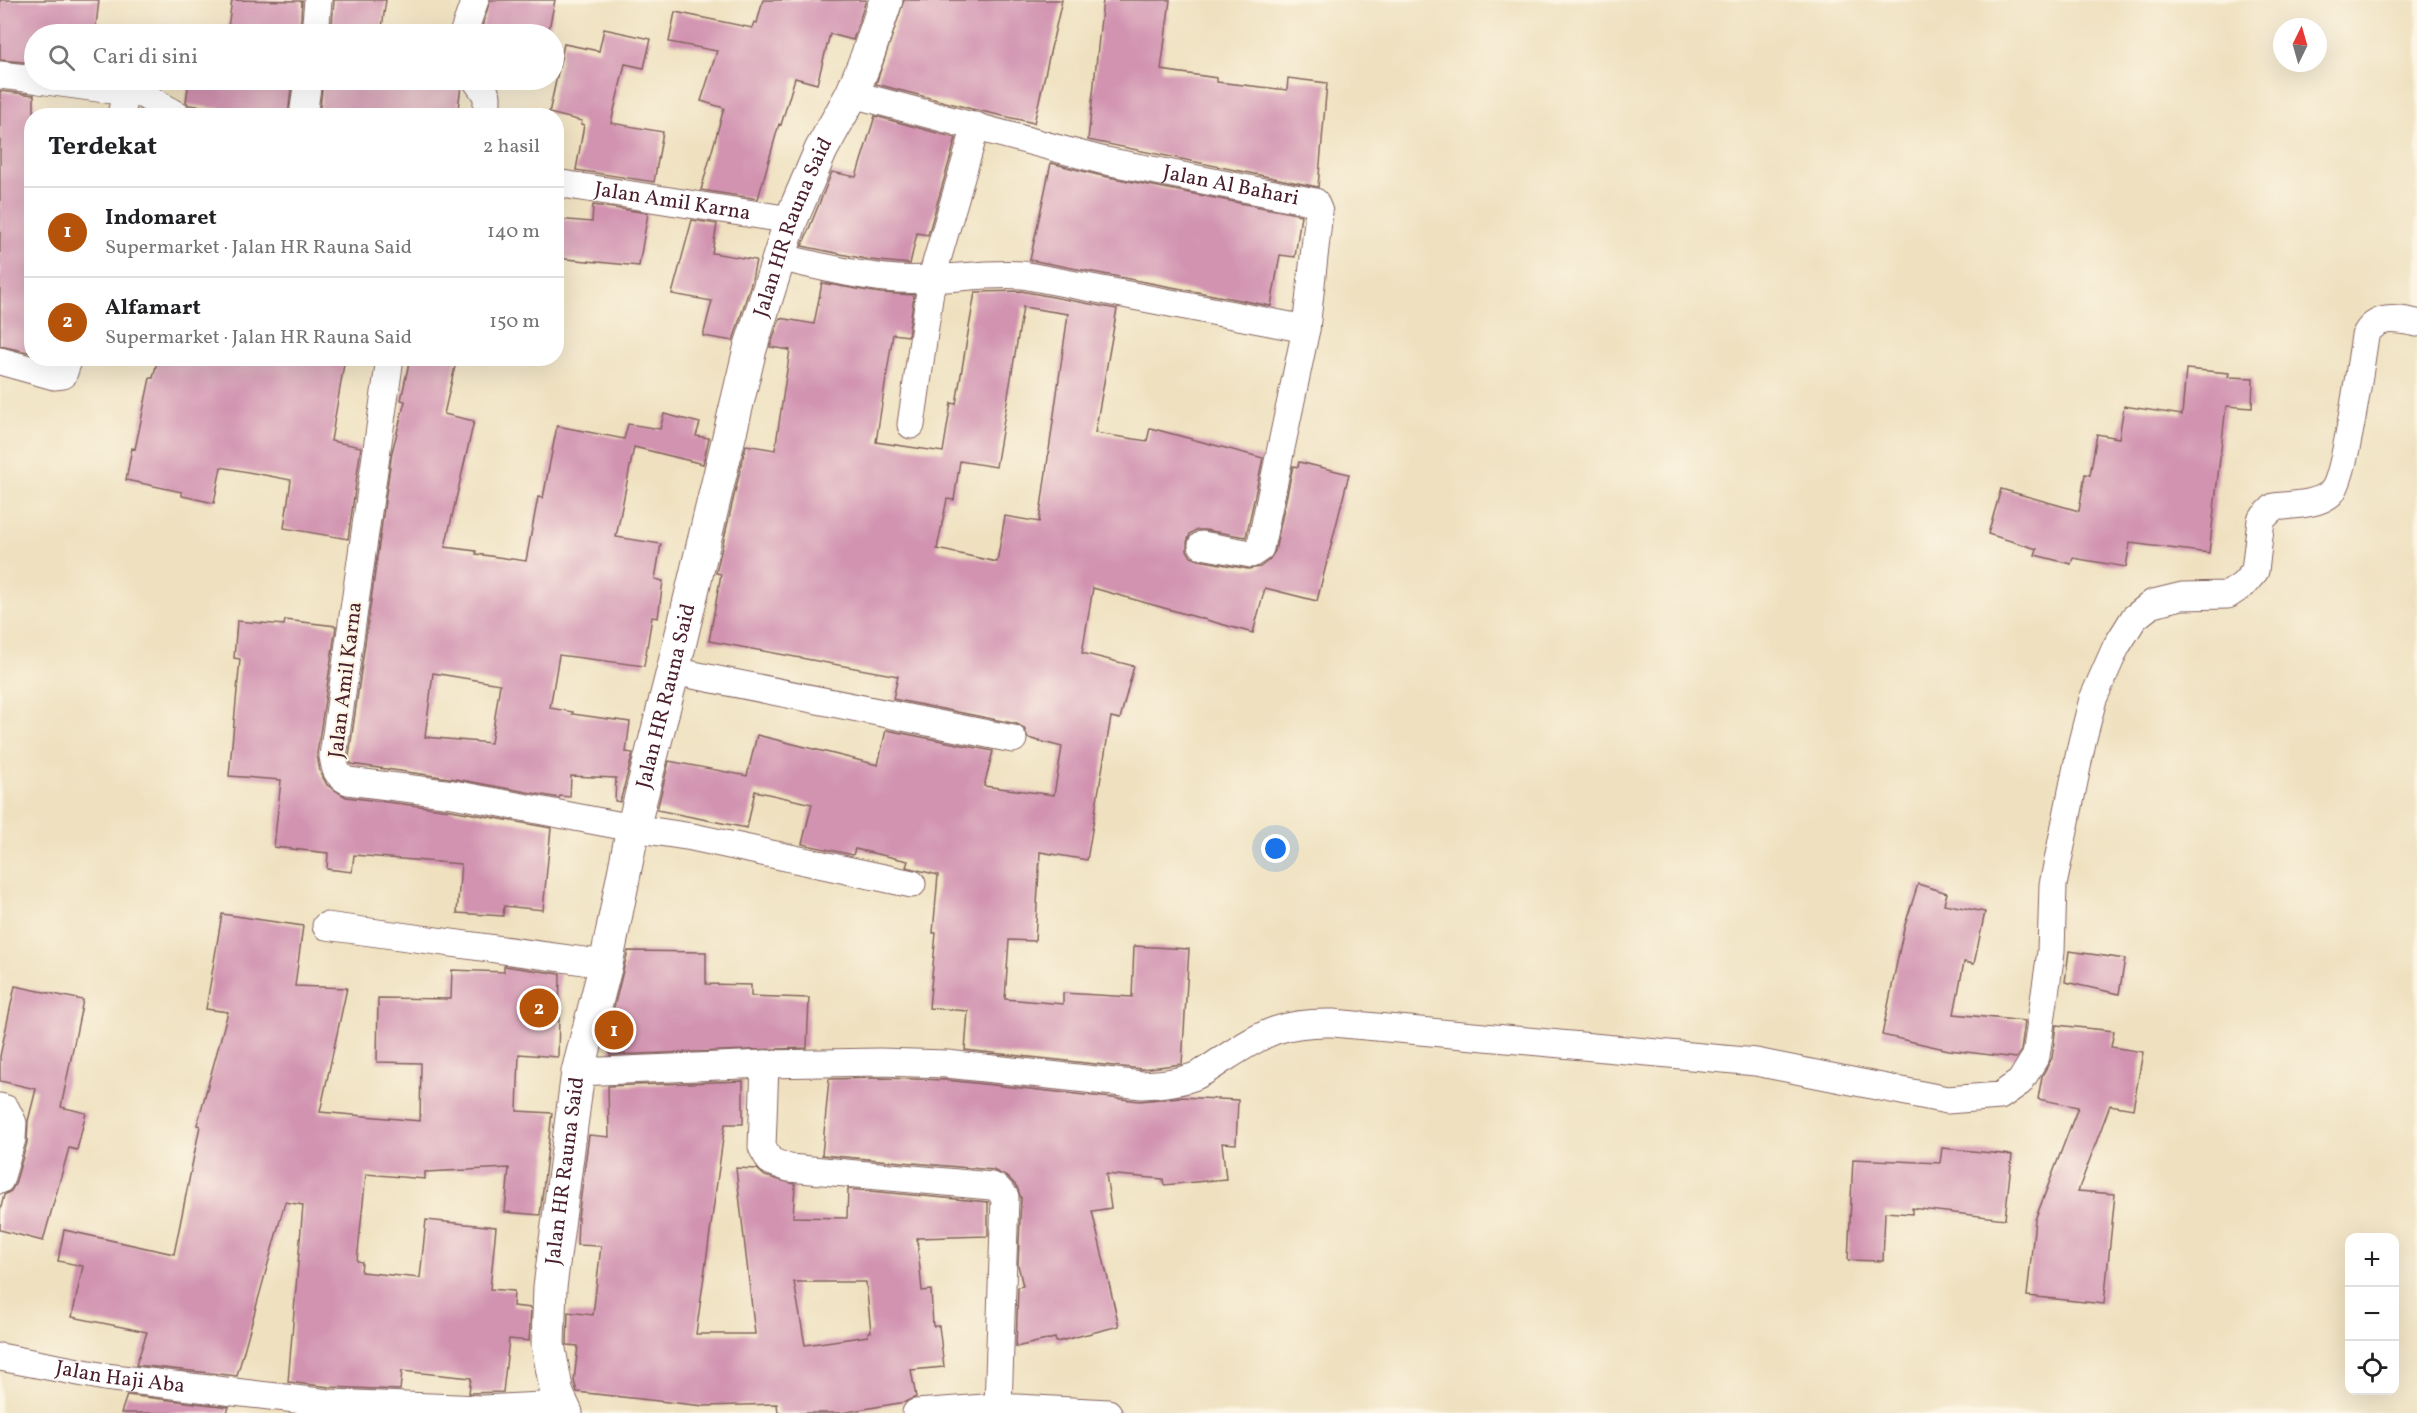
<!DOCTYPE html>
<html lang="id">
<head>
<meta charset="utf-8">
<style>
	:root { --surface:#fff; --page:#f6f6f6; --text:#202124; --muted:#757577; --line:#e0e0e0; --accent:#b45309 }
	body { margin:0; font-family:Vollkorn,serif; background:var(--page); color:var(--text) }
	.controls { position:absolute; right:18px; bottom:18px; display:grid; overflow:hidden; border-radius:12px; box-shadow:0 6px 24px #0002 }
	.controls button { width:54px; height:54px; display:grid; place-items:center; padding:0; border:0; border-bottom:2px solid var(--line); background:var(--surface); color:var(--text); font:30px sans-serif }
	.compass { position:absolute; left:2273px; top:18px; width:54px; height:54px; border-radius:50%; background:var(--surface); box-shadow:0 6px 24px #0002; rotate:5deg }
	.you { position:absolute; left:1276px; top:849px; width:21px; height:21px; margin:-15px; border:4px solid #fff; border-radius:50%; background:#1a73e8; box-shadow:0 0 0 9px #1a73e833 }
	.badge { display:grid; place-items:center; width:39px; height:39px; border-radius:50%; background:var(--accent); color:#fff; font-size:20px; font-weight:700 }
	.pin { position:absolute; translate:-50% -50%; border:3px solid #fff; box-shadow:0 2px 6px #0006 }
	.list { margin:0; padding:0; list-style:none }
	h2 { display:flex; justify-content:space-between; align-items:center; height:78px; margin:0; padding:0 24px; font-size:26px }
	h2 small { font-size:20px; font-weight:400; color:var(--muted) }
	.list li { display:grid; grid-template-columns:39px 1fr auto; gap:18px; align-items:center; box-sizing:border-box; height:90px; padding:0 24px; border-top:2px solid var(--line) }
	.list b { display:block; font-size:22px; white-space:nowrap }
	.list p { margin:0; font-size:20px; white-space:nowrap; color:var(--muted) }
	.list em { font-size:20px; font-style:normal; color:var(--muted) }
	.icon { flex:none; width:33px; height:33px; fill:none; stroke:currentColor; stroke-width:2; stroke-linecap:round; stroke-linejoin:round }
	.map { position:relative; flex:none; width:2417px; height:1413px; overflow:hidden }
	.search { position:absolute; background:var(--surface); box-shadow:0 6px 24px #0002; left:24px; top:24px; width:540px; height:66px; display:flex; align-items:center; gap:15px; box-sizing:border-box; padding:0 21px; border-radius:33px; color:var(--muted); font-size:22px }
	.panel { position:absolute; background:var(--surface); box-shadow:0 6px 24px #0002; left:24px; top:108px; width:540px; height:258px; border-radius:24px }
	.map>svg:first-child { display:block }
	.building { fill:#d193b0; fill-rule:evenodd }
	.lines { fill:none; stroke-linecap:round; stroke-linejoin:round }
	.street-casing { stroke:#84635f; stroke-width:29 }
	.secondary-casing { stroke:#84635f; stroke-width:35 }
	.street { stroke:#fff; stroke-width:27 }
	.secondary { stroke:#fff; stroke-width:33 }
	.labels { text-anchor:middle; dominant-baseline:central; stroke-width:4.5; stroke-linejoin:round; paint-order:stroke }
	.street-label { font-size:21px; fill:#4a1f2b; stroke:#fcf5e5 }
</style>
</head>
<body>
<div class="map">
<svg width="2417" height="1413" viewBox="0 0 2417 1413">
	<rect width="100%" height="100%" fill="#fcf5e5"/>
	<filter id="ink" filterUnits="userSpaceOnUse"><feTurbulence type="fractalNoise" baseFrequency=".0167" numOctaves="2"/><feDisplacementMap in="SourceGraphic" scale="12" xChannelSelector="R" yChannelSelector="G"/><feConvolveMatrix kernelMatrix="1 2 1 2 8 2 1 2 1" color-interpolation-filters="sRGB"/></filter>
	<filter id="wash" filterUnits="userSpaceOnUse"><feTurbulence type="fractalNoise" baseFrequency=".008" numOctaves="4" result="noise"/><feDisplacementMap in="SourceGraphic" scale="24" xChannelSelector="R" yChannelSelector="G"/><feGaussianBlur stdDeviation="1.35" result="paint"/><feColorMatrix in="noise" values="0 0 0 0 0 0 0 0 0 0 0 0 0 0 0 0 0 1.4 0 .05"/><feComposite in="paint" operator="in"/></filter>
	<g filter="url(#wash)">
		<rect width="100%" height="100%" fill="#efe1c0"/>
		<g id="blocks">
			<path class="building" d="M0,0H99L95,34H34V63L0,60Z
				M232,0L302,1L300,34H227Z
				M334,0H386L381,34H331Z
				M490,0H555L548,34H480Z
				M763,0H866L853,40L830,34L817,84L795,78L781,125L779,124L758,199L701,190L724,108L701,101L717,51L669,42L675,12L752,28L754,22L757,23Z
				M904,0H1062L1034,123L972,109L876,84Z
				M1103,0H1170L1161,70L1217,78V82L1287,90L1288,78L1327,83L1318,187L1088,140Z
				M604,29L651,39L644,68L625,64L611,123L663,132L654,182L576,170L584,125L581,124L582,121L549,113L564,44L599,51Z
				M189,80H292L288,116H219L221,109L189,105L186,102Z
				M323,80H422L461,86L457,116H319Z
				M0,91L34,95V116H32V353L0,346Z
				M875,116L956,138L928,235L917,233L910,264L870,260L802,246L832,172L856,177Z
				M1051,163L1098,175L1301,215L1295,257L1280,255L1271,306L1030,260Z
				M593,205L648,213L639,266L556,258V219L592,222Z
				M692,220L717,224L712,253L756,260L752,280L733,341L703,336L712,301L672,294Z
				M822,283L880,293L914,295L908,336L893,334L876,442L943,452L951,403L956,404L975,292L1021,291L1117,309L1095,433L1147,441L1150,428L1263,458L1246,537L1205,530H1196L1190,534L1187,542V550L1191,557L1199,560L1248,569L1260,567L1269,560L1275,551L1293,466L1298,467L1299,462L1349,474L1317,601L1265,588L1253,633L1093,588L1082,653L1134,666L1120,719L1111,717L1087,860L1040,852L1035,941L1009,940L1005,999L1063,1004V993L1132,997L1134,946L1189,949L1182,1064L1142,1069L965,1050L968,1011L929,1008L936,933H933L938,875L906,867L908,861L855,849L853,855L802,844L812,804L755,791L747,828L657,810L669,761L747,776L757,735L878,765L886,730L993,751L984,786L1054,795L1062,747L1028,738L1024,728L1017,724L893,699L898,676L709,641L721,574L716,573L746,445L775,450L790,350L770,347L780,318L814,324ZM1023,307L1068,314L1039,522L1005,516L997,562L937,549L947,499L954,500L960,461L996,467Z
				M158,358H345L331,441L361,447L348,539L284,528L291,480L221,467L214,503L182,496V492L126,480L132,448L135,449L150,378H153Z
				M410,358H457L444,414L474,421L445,547L476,551V554L526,561L538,497L543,498L557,426L624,439L628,424L660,429L664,414L700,423L696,436L709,438L703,464L634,447L616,537L661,544L655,579L663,581L658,618L652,617L644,666L559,655L550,708L573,712L572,714L630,722L626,752L633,753L620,802L615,801L616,778L571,776L570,797L560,796L559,798L456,779L351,764L349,756L392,452L405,401L401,400ZM433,673L500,684L491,743L425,737Z
				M2186,369L2229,373L2228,377L2253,378L2252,408L2226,406L2209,553L2130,543L2126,567L2073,558L2071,564L2035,555L2037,549L1988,534L2001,489L2079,511L2085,474L2090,475L2097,434L2119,438L2124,406L2182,415Z
				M285,620L336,626L317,754L320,772L327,785L346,797L451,810L551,828L543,910L504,906L503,916L457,913L461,864L354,855L352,872L327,869L328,853L274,847L281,780L229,776L240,659L234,658L237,621L284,625Z
				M1918,884L1947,893L1944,904L1985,912L1974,964L1964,962L1954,1014L2025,1021L2021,1051L2016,1058L1949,1050L1882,1035L1904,928Z
				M222,914L303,926L295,986L347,988L320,1112L420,1121L421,1063L377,1062L378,998L451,999L452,970L504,972V966L560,974L558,1057L519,1054L517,1111L552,1113L540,1215L505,1212L509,1168L425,1172V1179L366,1174L357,1261L362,1262L361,1272L420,1278L426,1220L496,1227L490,1289L514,1291L513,1306L531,1308L529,1341L509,1339L503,1392L469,1393L471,1378L402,1371L400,1390L330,1387L288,1382L303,1205L285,1202L237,1376L136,1365L147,1332L72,1317L83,1266L58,1261L64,1230L174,1254L200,1126L197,1125L228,1012L206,1009Z
				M628,951L706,952V984L751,985V996L809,998L807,1048L610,1055L611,1019Z
				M2069,951L2125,959L2119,994L2065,982Z
				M15,986L83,1000L61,1107L86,1113L77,1150L69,1148L43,1241L0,1230V1211L4,1195L11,1191L15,1184L27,1143L28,1121L36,1089L0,1081V1056Z
				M2056,1025L2114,1031L2111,1047L2143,1052L2133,1109L2110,1105L2078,1191L2115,1194L2104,1304L2027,1296L2035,1220L2078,1107L2038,1099L2042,1076L2052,1058Z
				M880,1078L946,1080L1140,1101L1180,1097L1238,1100L1236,1144L1222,1143L1226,1179L1164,1185L1163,1179L1106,1174L1111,1208L1092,1211L1119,1326L1056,1342L1055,1338L1016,1347L1018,1287L1023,1286L1018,1265L1021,1198L1017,1187L1009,1178L993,1170L822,1155L829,1079Z
				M743,1081V1124H725L696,1334H755L736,1168L757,1169L765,1176L795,1184L793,1217L847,1218L848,1189L988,1202V1236L917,1238L922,1291L931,1290L933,1326H939L944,1367L911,1370L916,1397L905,1402L841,1413H778L777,1404L704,1406L577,1392L574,1381L578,1346L567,1345L568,1312L593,1315L601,1246L577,1245L578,1218L589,1135L609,1137L608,1086ZM794,1282H866L871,1332H868V1336L805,1345Z
				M1942,1148L2012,1155L2005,1219L1912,1208V1214L1885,1212L1883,1261L1848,1260L1853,1159L1940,1163Z
				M127,1395L229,1407L227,1413H121Z"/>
		</g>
	</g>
	<g filter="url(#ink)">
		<use href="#blocks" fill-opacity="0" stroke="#84635f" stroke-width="1.5"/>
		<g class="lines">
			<defs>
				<g id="street">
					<path d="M315,34L318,0"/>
					<path d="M463,34L475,0"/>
					<path d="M0,75L34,79"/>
					<path d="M39,80L142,94L178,116"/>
					<path d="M476,80L487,96V116"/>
					<path id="s1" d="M852,94L1101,160L1315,202L1319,212L1306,329L1260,548L1251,554L1202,545"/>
					<path d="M121,116L126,90"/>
					<path d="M303,116L308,80"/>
					<path id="s2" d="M556,183L791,220"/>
					<path d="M778,257C818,266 857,276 897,279C939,282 981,272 1023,275L1306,329"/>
					<path d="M390,358L333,756C335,769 336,775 348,781L453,794L633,828L692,837L912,884"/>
					<path d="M0,361L54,376L63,375L69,358"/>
					<path d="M911,425L932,277L976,126"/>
					<path d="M673,671L1013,739"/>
					<path d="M326,926L606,964"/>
					<path d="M765,1064L762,1147L770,1161L789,1168L991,1186L997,1188L1005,1197L998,1407"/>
					<path d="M578,1072L765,1064L880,1062L947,1064L1142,1085C1159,1084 1176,1083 1193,1077C1204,1073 1215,1064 1225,1058C1265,1032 1283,1022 1333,1023L1756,1062L1947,1100L2000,1096L2020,1082L2036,1056L2051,952L2053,885L2082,742L2093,699L2116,647L2134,618L2153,603L2182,596L2228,595L2243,585L2255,571L2261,520L2274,507C2291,505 2318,505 2331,493C2345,480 2361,361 2365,336C2376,314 2397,319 2417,323"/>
					<path d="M0,1107L6,1109L13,1123L12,1139L0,1180"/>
					<path id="s3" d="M0,1357L105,1377L329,1403L482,1409L562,1405"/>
					<path d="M916,1413L998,1407L1108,1413"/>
				</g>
				<g id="secondary">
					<path id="s4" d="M566,1413L557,1394L548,1344L550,1287L578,1072L606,964L633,828L673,671L750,349L791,220L821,150L852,94L867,57L886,0"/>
				</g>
			</defs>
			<use href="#street" class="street-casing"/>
			<use href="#secondary" class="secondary-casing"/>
			<use href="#street" class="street"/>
			<use href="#secondary" class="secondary"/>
		</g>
	</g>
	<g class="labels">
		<g class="street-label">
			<text stroke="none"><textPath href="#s1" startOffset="390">Jalan Al Bahari</textPath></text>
			<text stroke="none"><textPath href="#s2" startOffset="118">Jalan Amil Karna</textPath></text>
			<text stroke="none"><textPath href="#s4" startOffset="1218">Jalan HR Rauna Said</textPath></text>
			<text transform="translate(346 680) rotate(-83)">Jalan Amil Karna</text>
			<text stroke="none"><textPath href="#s4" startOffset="732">Jalan HR Rauna Said</textPath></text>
			<text stroke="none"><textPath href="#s4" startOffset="246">Jalan HR Rauna Said</textPath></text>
			<text stroke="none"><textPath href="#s3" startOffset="122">Jalan Haji Aba</textPath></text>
		</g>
	</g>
</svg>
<div class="controls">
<button>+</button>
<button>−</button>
<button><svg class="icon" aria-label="locate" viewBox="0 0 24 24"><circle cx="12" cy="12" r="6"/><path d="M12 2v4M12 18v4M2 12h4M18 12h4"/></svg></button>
</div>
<svg class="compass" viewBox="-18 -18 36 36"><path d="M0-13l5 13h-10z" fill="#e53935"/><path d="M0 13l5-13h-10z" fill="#757577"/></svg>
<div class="you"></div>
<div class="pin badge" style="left:614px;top:1030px">1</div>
<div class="pin badge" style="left:539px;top:1008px">2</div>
<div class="search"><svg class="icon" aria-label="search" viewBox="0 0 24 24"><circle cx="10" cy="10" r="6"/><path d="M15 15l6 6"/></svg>Cari di sini</div>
<section class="panel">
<h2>Terdekat<small>2 hasil</small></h2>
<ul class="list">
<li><span class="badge">1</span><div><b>Indomaret</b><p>Supermarket · Jalan HR Rauna Said</p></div><em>140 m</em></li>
<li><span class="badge">2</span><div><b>Alfamart</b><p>Supermarket · Jalan HR Rauna Said</p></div><em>150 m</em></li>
</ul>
</section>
</div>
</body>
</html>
